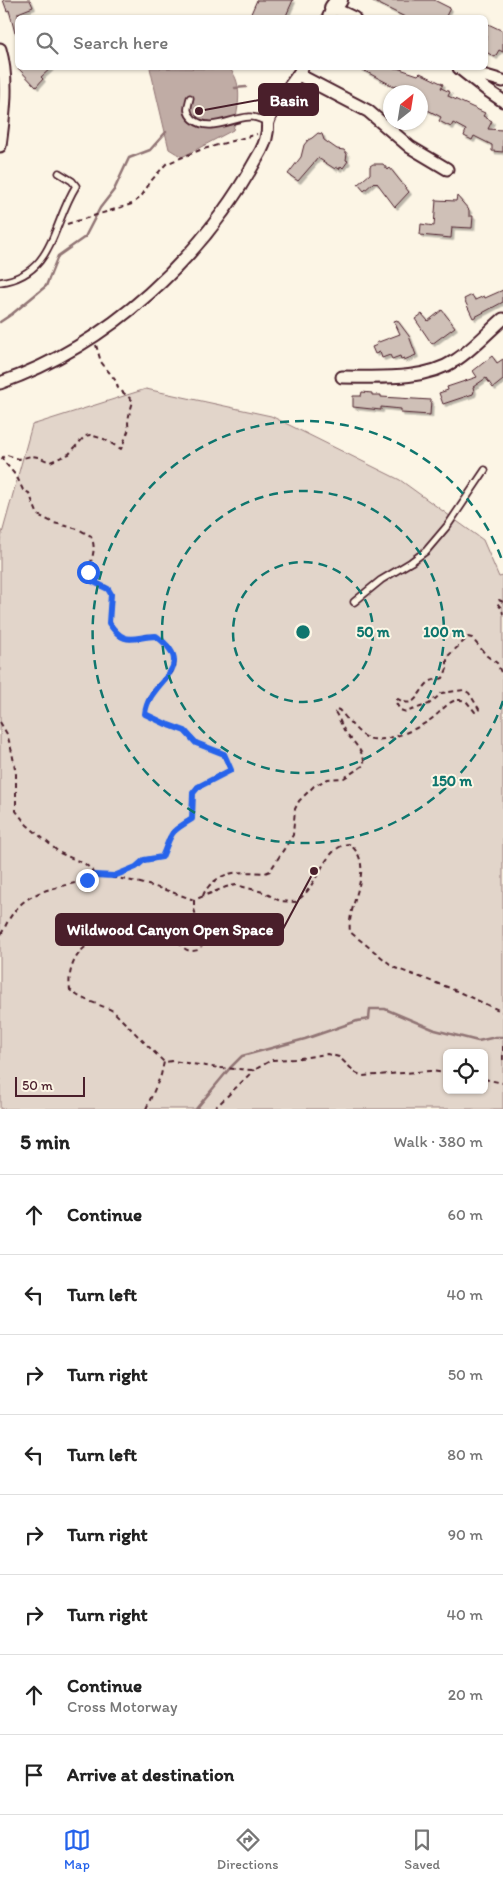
<!DOCTYPE html>
<html lang="en">
<head>
<meta charset="utf-8">
<style>
	:root { --surface:#fff; --page:#f6f6f6; --text:#222; --muted:#767676; --line:#e0e0e0; --accent:#2563eb }
	body { margin:0; font-family:Itim,sans-serif; background:var(--page); color:var(--text) }
	.controls { position:absolute; right:15px; bottom:15px; display:grid; overflow:hidden; border-radius:8px; box-shadow:0 1px 4px #0004 }
	.controls button { width:45px; height:45px; display:grid; place-items:center; padding:0; border:0; border-bottom:1px solid var(--line); background:var(--surface); color:var(--text); font:25px sans-serif }
	.compass { position:absolute; left:383px; top:85px; width:45px; height:45px; border-radius:50%; background:var(--surface); box-shadow:0 1px 4px #0004; rotate:30deg }
	.scale { position:absolute; left:15px; bottom:12px; width:70px; box-sizing:border-box; padding-left:5px; border:2px solid #4a1f2b; border-top:0; font-size:14px; line-height:18px; white-space:nowrap; color:#4a1f2b; -webkit-text-stroke:4px #fcf5e5; paint-order:stroke }
	.stop { position:absolute; width:15px; height:15px; margin:-11px; border:4px solid #2563eb; border-radius:50%; background:#fff }
	.stop.end { background:#2563eb; border-color:#fff; box-shadow:0 1px 5px #0008 }
	.list { margin:0; padding:0; list-style:none }
	h2 { display:flex; justify-content:space-between; align-items:center; height:65px; margin:0; padding:0 20px; font-size:21px }
	h2 small { font-size:16px; font-weight:400; color:var(--muted) }
	.list li { display:grid; grid-template-columns:32px 1fr auto; gap:15px; align-items:center; box-sizing:border-box; height:80px; padding:0 20px; border-top:1px solid var(--line) }
	.list b { display:block; font-size:19px; white-space:nowrap }
	.list p { margin:0; font-size:16px; white-space:nowrap; color:var(--muted) }
	.list em { font-size:16px; font-style:normal; color:var(--muted) }
	.icon { flex:none; width:28px; height:28px; fill:none; stroke:currentColor; stroke-width:2; stroke-linecap:round; stroke-linejoin:round }
	.map { position:relative; flex:none; width:503px; height:1109px; overflow:hidden }
	.search { position:absolute; background:var(--surface); box-shadow:0 1px 4px #0004; left:15px; right:15px; top:15px; height:55px; display:flex; align-items:center; gap:12px; box-sizing:border-box; padding:0 18px; border-radius:8px; color:var(--muted); font-size:19px }
	.sheet { height:705px; background:var(--surface) }
	nav { display:flex; justify-content:space-around; align-items:center; box-sizing:border-box; height:70px; border-top:1px solid var(--line); background:var(--surface); font-size:14px; color:var(--muted) }
	nav a { display:grid; justify-items:center; gap:2px }
	nav .on { color:var(--accent) }
	.map>svg:first-child { display:block }
	.green { fill:#e2d5ca; stroke:#967a7a; fill-rule:evenodd }
	.water { fill:#c0aca5; stroke:#917474 }
	.lines { fill:none; stroke-linecap:round; stroke-linejoin:round }
	.stream { stroke:#917474; stroke-width:2.5 }
	.building { fill:#cfc0b7; stroke:#4a1f2b; filter:url(#shadow) }
	.lane-casing { stroke:#4a1f2b; stroke-width:9 }
	.street-casing { stroke:#4a1f2b; stroke-width:15 }
	.secondary-casing { stroke:#4a1f2b; stroke-width:20 }
	.path { stroke:#4a1f2b; stroke-width:2; stroke-dasharray:5 4; stroke-linecap:butt }
	.lane { stroke:#fcf5e5; stroke-width:5.5 }
	.street { stroke:#fcf5e5; stroke-width:11 }
	.secondary { stroke:#fcf5e5; stroke-width:16 }
	.route { stroke:#2563eb; stroke-width:6 }
	.ring { fill:none; stroke:#0f766e; stroke-width:2.5; stroke-dasharray:9 6 }
	.centre { fill:#0f766e; stroke:#fcf5e5; stroke-width:2.5 }
	.ring-label { font-size:15px; text-anchor:middle; font-weight:bold; fill:#0f766e; stroke:#fcf5e5; stroke-width:4; stroke-linejoin:round; paint-order:stroke }
	.leader { fill:none; stroke:#4a1f2b; stroke-width:2 }
	.callout-dot { fill:#4a1f2b; stroke:#fcf5e5; stroke-width:2 }
	.callout { fill:#4a1f2b; stroke:#4a1f2b; stroke-width:2 }
	.callout-label { font-size:16px; text-anchor:middle; font-weight:bold; fill:#fff }
</style>
</head>
<body>
<div class="map">
<svg width="503" height="1109" viewBox="0 0 503 1109">
	<defs>
		<filter id="shadow"><feDropShadow dx="2.5" dy="2.5" stdDeviation="0" flood-color="#0004"/></filter>
	</defs>
	<rect width="100%" height="100%" fill="#fcf5e5"/>
	<filter id="ink" filterUnits="userSpaceOnUse"><feTurbulence type="fractalNoise" baseFrequency=".02" numOctaves="2"/><feDisplacementMap in="SourceGraphic" scale="10" xChannelSelector="R" yChannelSelector="G"/><feConvolveMatrix kernelMatrix="1 2 1 2 8 2 1 2 1" color-interpolation-filters="sRGB"/></filter>
	<g filter="url(#ink)">
		<path class="green" d="M146,389L271,416L400,480L483,540L499,577L503,576V1109H0V541L32,425ZM447,1053H484V1090H447Z"/>
		<path class="water" d="M150,68L230,69C244,85 238,110 233,130L182,157L169,149Z"/>
		<g class="lines">
			<path class="stream" d="M235,88L246,87
				M0,322L12,314L46,286L58,256L85,237L100,208L114,190L129,158L150,150L166,132
				M196,1109L230,1068L242,1056L305,1039L357,1021L369,1019L370,1009H385L435,1030L478,1041L496,1037H503"/>
		</g>
		<path class="building" d="M3,0H30L33,7L18,13V32L15,33L9,10L7,11Z
			M257,0H293L285,18H249Z
			M371,0H434L450,8L445,18H407Z
			M486,23L503,31V52L499,50L495,57L486,52Z
			M18,68H51L41,77L43,79L36,87Z
			M359,68H397L418,75L420,73L443,84L441,88L450,92L448,96L485,113L483,116L492,121L488,129L503,130V152L492,151V145L474,136L472,140L464,136L466,130L453,123L451,127L439,121L441,117L420,106V92H412L396,85L395,87Z
			M318,133L322,134L324,140L337,149L344,150L347,154L346,160L348,161L343,168L341,166L339,169L336,167L335,169L318,158L298,181L288,174L301,157L304,145L308,140L312,138Z
			M373,164H383L388,170L390,168L409,192L395,207L377,183L376,184L374,182L364,191L358,184L370,174V166Z
			M457,196L469,210V216H473L472,228L452,227L451,238L420,235L421,224L434,226L436,200L456,201Z
			M503,290V302L473,318L464,299L472,295L475,300L484,296L485,298Z
			M442,310L455,327L432,344L415,319L422,314L428,321Z
			M397,320L409,336L416,355L404,360V358L401,359L400,356L392,359L390,355L382,358L380,352L375,354L372,347L377,345L376,343L400,334L394,321Z
			M492,356L497,363L503,359V380L493,388L486,378L473,387L474,391L473,394L443,404L439,393L448,390L447,387L477,377L473,371Z
			M362,392L372,393V395H381V397L431,400L430,415L401,413V409L381,407V410L353,407V396H361Z"/>
		<g class="lines">
			<defs>
				<path id="lane" d="M190,98C188,106 185,112 193,119C209,133 231,118 249,117C255,116 262,120 268,122
					M0,282C54,275 52,224 76,186L72,181L59,173
					M354,602L381,580L411,562L426,551L448,525L485,470"/>
				<path id="street" d="M328,18L333,8L354,18
					M0,49C9,80 4,115 0,146
					M459,68L487,90L503,101
					M462,69L503,81
					M299,75L368,111L410,147L447,169
					M342,377C379,377 424,381 456,360C473,349 488,332 503,319
					M0,383C109,345 202,258 257,158C262,150 266,142 267,133C268,130 267,125 268,122C270,115 275,108 279,102C285,90 296,80 302,68"/>
				<path id="secondary" d="M333,8L339,0"/>
			</defs>
			<use href="#lane" class="lane-casing"/>
			<use href="#street" class="street-casing"/>
			<use href="#secondary" class="secondary-casing"/>
			<path class="path" d="M67,224L132,204L141,197L151,181L166,164L200,150L257,134
				M96,345L101,362L116,381L118,388L133,401C131,410 126,420 129,429L121,449L104,439L90,435L85,436L69,454L50,462L38,457L31,456L19,459L7,455L3,457L2,459L17,477L23,490L29,493L38,515L54,523L78,529L91,536C99,555 86,562 90,580C95,583 103,584 107,588C119,599 101,615 115,631C130,650 143,630 157,637C167,642 176,654 175,665C173,674 163,680 158,686C151,693 146,704 145,714L166,724L185,731L196,743L224,754L231,770L197,787L193,793L192,819L170,834L162,857L145,860L136,867L113,877
				M503,602L499,600L497,603L502,609L503,614
				M0,722L7,734L12,752L16,774V811L27,825L60,853L85,864L91,869L94,875L87,880C62,887 30,889 14,912C8,919 5,928 0,936
				M94,875C128,878 162,888 194,900L226,887L236,885L263,892L280,901L296,902C301,897 307,893 310,887C321,872 329,846 349,844C378,866 346,904 350,932L395,968L450,988L503,1012
				M203,896C204,892 206,890 209,886C225,869 244,872 265,873L270,871L293,835L295,809L299,801L314,786L328,779L344,778L364,765C366,753 351,740 344,730C341,724 339,718 335,712L336,709L339,710C347,718 356,732 366,737C382,746 421,728 434,717C444,709 451,696 466,701L475,712H478L479,709L469,693L464,690L442,693L429,704L406,712L400,710L395,701L398,699C416,710 417,693 428,683C432,679 438,680 443,678L447,669V657L468,637L472,638L487,656L497,663L503,677
				M194,900V909L204,943L198,950C178,956 178,931 163,927C154,928 146,933 137,935C128,936 118,935 109,937C82,940 66,964 70,990C82,1001 98,1003 113,1011L164,1062L173,1061L219,1068L254,1070L272,1060L294,1059L327,1054L339,1057L356,1073L363,1076L430,1071L447,1073
				M503,1046V1063
				M484,1079L503,1083
				M146,1109L161,1075L164,1062
				M214,1109L254,1070"/>
			<use href="#lane" class="lane"/>
			<use href="#street" class="street"/>
			<use href="#secondary" class="secondary"/>
		</g>
	</g>
	<g class="lines" filter="url(#ink)">
		<path class="route" d="M87,880L94,875L114,876L136,867L144,860L162,857C173,832 167,834 192,819L193,793L198,787L231,770L224,754L196,743L185,731L166,724L145,714C148,679 201,669 156,636C132,637 125,647 109,623L111,594L108,589L90,580L88,572"/>
	</g>
	<g class="ring">
		<circle cx="303" cy="632" r="70"/>
		<circle cx="303" cy="632" r="141"/>
		<path d="M503 701A211 211 0 1 1 503 563"/>
	</g>
	<circle cx="303" cy="632" r="8" class="centre"/>
	<g class="ring-label">
		<text x="373" y="637">50 m</text>
		<text x="444" y="637">100 m</text>
		<text x="452" y="786">150 m</text>
	</g>
	<path class="leader" d="M199 111L259 100M314 871L283 929"/>
	<g class="callout-dot">
		<circle cx="199" cy="111" r="5"/>
		<circle cx="314" cy="871" r="5"/>
	</g>
	<g class="callout">
		<rect x="259" y="84" width="59" height="31" rx="5"/>
		<rect x="56" y="914" width="227" height="31" rx="5"/>
	</g>
	<g class="callout-label">
		<text x="289" y="106">Basin</text>
		<text x="170" y="935">Wildwood Canyon Open Space</text>
	</g>
</svg>
<div class="controls">
<button><svg class="icon" aria-label="locate" viewBox="0 0 24 24"><circle cx="12" cy="12" r="6"/><path d="M12 2v4M12 18v4M2 12h4M18 12h4"/></svg></button>
</div>
<svg class="compass" viewBox="-18 -18 36 36"><path d="M0-13l5 13h-10z" fill="#e53935"/><path d="M0 13l5-13h-10z" fill="#767676"/></svg>
<div class="scale">50 m</div>
<div class="stop" style="left:88px;top:572px"></div>
<div class="stop end" style="left:87px;top:880px"></div>
<div class="search"><svg class="icon" aria-label="search" viewBox="0 0 24 24"><circle cx="10" cy="10" r="6"/><path d="M15 15l6 6"/></svg>Search here</div>
</div>
<section class="sheet">
<h2>5 min<small>Walk · 380 m</small></h2>
<ul class="list">
<li><svg class="icon" aria-label="ahead" viewBox="0 0 24 24"><path d="M12 20V5M6 11l6-6 6 6"/></svg><div><b>Continue</b></div><em>60 m</em></li>
<li><svg class="icon" aria-label="left" viewBox="0 0 24 24"><path d="M17 20v-9H6M10 6l-5 5 5 5"/></svg><div><b>Turn left</b></div><em>40 m</em></li>
<li><svg class="icon" aria-label="right" viewBox="0 0 24 24"><path d="M7 20v-9h11M14 6l5 5-5 5"/></svg><div><b>Turn right</b></div><em>50 m</em></li>
<li><svg class="icon" aria-label="left" viewBox="0 0 24 24"><path d="M17 20v-9H6M10 6l-5 5 5 5"/></svg><div><b>Turn left</b></div><em>80 m</em></li>
<li><svg class="icon" aria-label="right" viewBox="0 0 24 24"><path d="M7 20v-9h11M14 6l5 5-5 5"/></svg><div><b>Turn right</b></div><em>90 m</em></li>
<li><svg class="icon" aria-label="right" viewBox="0 0 24 24"><path d="M7 20v-9h11M14 6l5 5-5 5"/></svg><div><b>Turn right</b></div><em>40 m</em></li>
<li><svg class="icon" aria-label="ahead" viewBox="0 0 24 24"><path d="M12 20V5M6 11l6-6 6 6"/></svg><div><b>Continue</b><p>Cross Motorway</p></div><em>20 m</em></li>
<li><svg class="icon" aria-label="arrive" viewBox="0 0 24 24"><path d="M6 21V4h12l-3 4 3 4H6"/></svg><div><b>Arrive at destination</b></div></li>
</ul>
</section>
<nav>
<a class="on"><svg class="icon" aria-label="map" viewBox="0 0 24 24"><path d="M3 6l6-2 6 2 6-2v14l-6 2-6-2-6 2zM9 4v14M15 6v14"/></svg>Map</a>
<a><svg class="icon" aria-label="directions" viewBox="0 0 24 24"><path d="M12 3l9 9-9 9-9-9zM9 14v-3h6M13 9l2 2-2 2"/></svg>Directions</a>
<a><svg class="icon" aria-label="saved" viewBox="0 0 24 24"><path d="M7 4h10v16l-5-4-5 4z"/></svg>Saved</a>
</nav>
</body>
</html>
